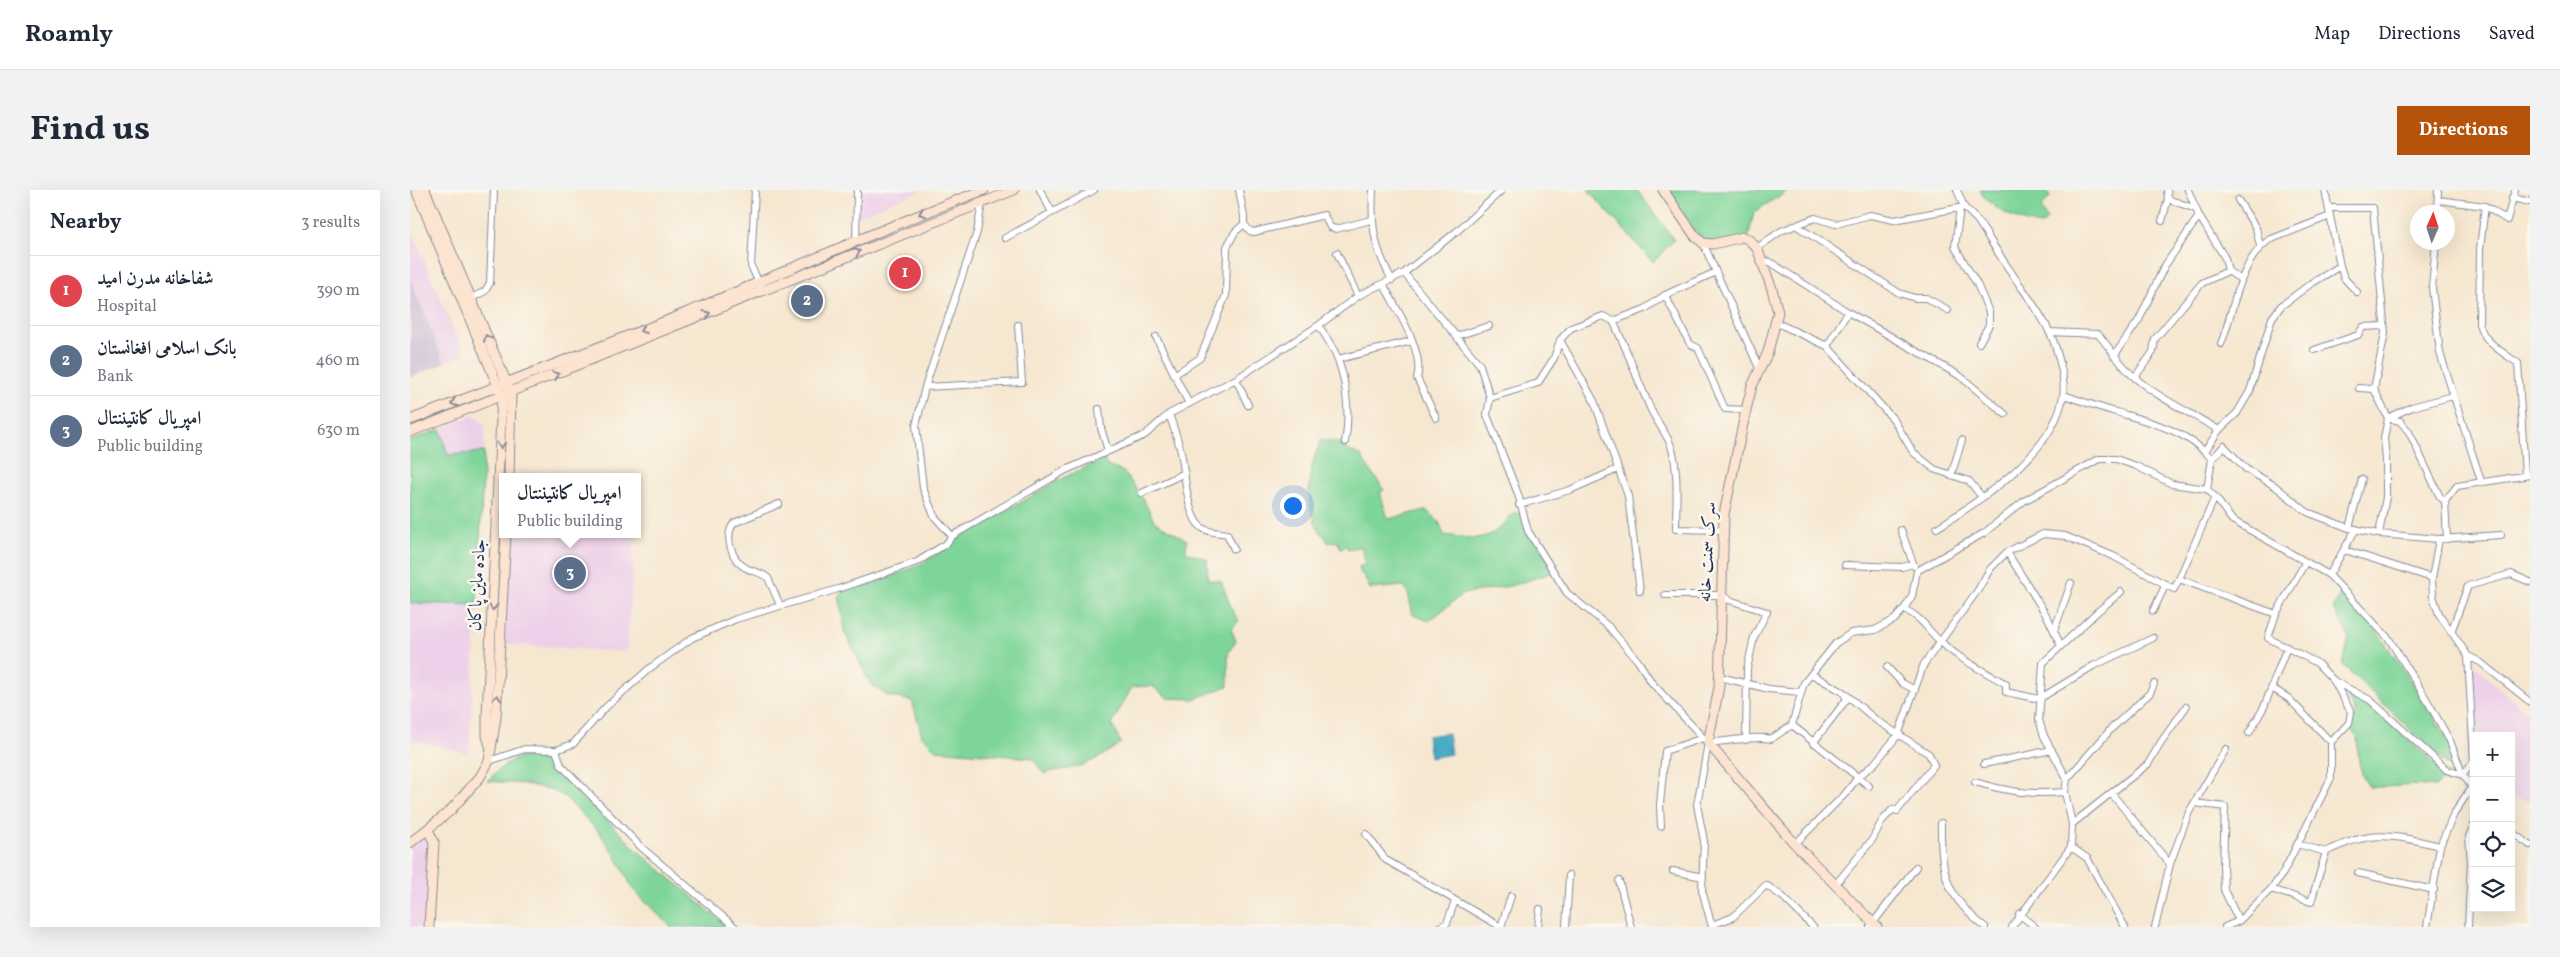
<!DOCTYPE html>
<html lang="en">
<head>
<meta charset="utf-8">
<style>
	:root { --surface:#fff; --page:#f2f2f3; --text:#1f2937; --muted:#747a83; --line:#e0e1e3; --accent:#b45309 }
	body { margin:0; font-family:Vollkorn,Amiri,serif; background:var(--page); color:var(--text) }
	.controls { position:absolute; right:15px; bottom:15px; display:grid; overflow:hidden; border-radius:0px; box-shadow:0 5px 20px #0002 }
	.controls button { width:45px; height:45px; display:grid; place-items:center; padding:0; border:0; border-bottom:1px solid var(--line); background:var(--surface); color:var(--text); font:25px sans-serif }
	.compass { position:absolute; left:2000px; top:15px; width:45px; height:45px; border-radius:50%; background:var(--surface); box-shadow:0 5px 20px #0002; rotate:3deg }
	.you { position:absolute; left:882px; top:315px; width:18px; height:18px; margin:-12px; border:4px solid #fff; border-radius:50%; background:#1a73e8; box-shadow:0 0 0 8px #1a73e833 }
	.badge { display:grid; place-items:center; width:32px; height:32px; border-radius:50%; background:var(--accent); color:#fff; font-size:16px; font-weight:700 }
	.pin { position:absolute; translate:-50% -50%; border:2px solid #fff; box-shadow:0 1px 5px #0006 }
	.popup { position:absolute; left:89px; top:283px; width:142px; height:65px; box-sizing:border-box; display:grid; place-content:center; border-radius:0px; background:var(--surface); filter:drop-shadow(0 1px 4px #0005); font-size:16px; white-space:nowrap; color:var(--muted) }
	.popup b { font-size:19px; color:var(--text) }
	.popup::after { content:''; position:absolute; left:50%; top:100%; margin-left:-10px; border:10px solid transparent; border-top-color:var(--surface) }
	.list { margin:0; padding:0; list-style:none }
	h2 { display:flex; justify-content:space-between; align-items:center; height:65px; margin:0; padding:0 20px; font-size:21px }
	h2 small { font-size:16px; font-weight:400; color:var(--muted) }
	.list li { display:grid; grid-template-columns:32px 1fr auto; gap:15px; align-items:center; box-sizing:border-box; height:70px; padding:0 20px; border-top:1px solid var(--line) }
	.list b { display:block; font-size:19px; white-space:nowrap }
	.list p { margin:0; font-size:16px; white-space:nowrap; color:var(--muted) }
	.list em { font-size:16px; font-style:normal; color:var(--muted) }
	.icon { flex:none; width:28px; height:28px; fill:none; stroke:currentColor; stroke-width:2; stroke-linecap:round; stroke-linejoin:round }
	.map { position:relative; flex:none; width:2120px; height:737px; overflow:hidden; border-radius:0px }
	header { display:flex; align-items:center; gap:30px; box-sizing:border-box; height:70px; padding:0 25px; background:var(--surface); border-bottom:1px solid var(--line) }
	header strong { font-size:24px }
	nav { display:flex; gap:28px; margin-inline-start:auto; font-size:18px }
	.intro { display:flex; align-items:center; justify-content:space-between; box-sizing:border-box; height:120px; padding:0 30px }
	h1 { margin:0; font-size:35px }
	.button { padding:12px 22px; border-radius:0px; background:var(--accent); color:#fff; font-size:18px; font-weight:700 }
	main { display:flex; gap:30px; padding:0 30px }
	aside { flex:1; background:var(--surface); border-radius:0px; box-shadow:0 5px 20px #0002 }
	.map>svg:first-child { display:block }
	.built { fill:#edd0e9 }
	.industrial { fill:#ccbed4 }
	.green { fill:#7ed599; stroke:#4c827c }
	.water { fill:#44a9c4; stroke:#306c91 }
	.lines { fill:none; stroke-linecap:round; stroke-linejoin:round }
	.street-casing { stroke:#888b97; stroke-width:8 }
	.secondary-casing { stroke:#888b97; stroke-width:11 }
	.street { stroke:#fff; stroke-width:6 }
	.secondary { stroke:#fde4d0; stroke-width:9 }
	.oneway { stroke:#8c8a97 }
	.labels { text-anchor:middle; dominant-baseline:central; stroke-width:5; stroke-linejoin:round; paint-order:stroke }
	.street-label { font-size:18px; fill:#1b2f5e; stroke:#fbf7ec }
</style>
</head>
<body>
<header>
<strong>Roamly</strong>
<nav><a>Map</a><a>Directions</a><a>Saved</a></nav>
</header>
<div class="intro"><h1>Find us</h1><a class="button">Directions</a></div>
<main>
<aside>
<h2>Nearby<small>3 results</small></h2>
<ul class="list">
<li><span class="badge" style="background:#e0444e">1</span><div><b>شفاخانه مدرن امید</b><p>Hospital</p></div><em>390 m</em></li>
<li><span class="badge" style="background:#5c6f8a">2</span><div><b>بانک اسلامی افغانستان</b><p>Bank</p></div><em>460 m</em></li>
<li><span class="badge" style="background:#5c6f8a">3</span><div><b>امپریال کانتیننتال</b><p>Public building</p></div><em>630 m</em></li>
</ul>
</aside>
<div class="map">
<svg width="2120" height="737" viewBox="0 0 2120 737">
	<rect width="100%" height="100%" fill="#fbf7ec"/>
	<filter id="ink" filterUnits="userSpaceOnUse"><feTurbulence type="fractalNoise" baseFrequency=".02" numOctaves="2"/><feDisplacementMap in="SourceGraphic" scale="10" xChannelSelector="R" yChannelSelector="G"/><feConvolveMatrix kernelMatrix="1 2 1 2 8 2 1 2 1" color-interpolation-filters="sRGB"/></filter>
	<filter id="wash" filterUnits="userSpaceOnUse"><feTurbulence type="fractalNoise" baseFrequency=".0096" numOctaves="4" result="noise"/><feDisplacementMap in="SourceGraphic" scale="20" xChannelSelector="R" yChannelSelector="G"/><feGaussianBlur stdDeviation="1.12" result="paint"/><feColorMatrix in="noise" values="0 0 0 0 0 0 0 0 0 0 0 0 0 0 0 0 0 1.4 0 .05"/><feComposite in="paint" operator="in"/></filter>
	<g filter="url(#wash)">
		<rect width="100%" height="100%" fill="#f6e7d0"/>
		<path class="built" d="M449,0H513L448,26Z
			M0,36L54,164L34,173L0,88Z
			M63,225L75,234L74,262L38,265L30,239Z
			M101,344H225L217,462L94,454Z
			M0,413L67,415L59,564L0,549Z
			M2064,475L2120,525V612L2101,607V546H2065L2061,478Z
			M18,640L22,644L19,737H0V653Z"/>
		<path class="industrial" d="M0,88L34,173L0,188Z"/>
		<path class="green" d="M1178,0H1227L1264,50L1243,72Z
			M1253,0H1379L1344,22L1338,49L1293,53Z
			M1570,0H1636L1640,7L1631,18L1637,29L1632,35C1613,34 1578,18 1570,0Z
			M30,239L38,265L74,262L67,415L0,413V251Z
			M911,250L933,253L937,260L950,265L974,300L970,302L978,329L1016,320L1029,332L1034,345C1068,349 1081,353 1103,323L1112,324L1144,382L1100,396L1053,404L1019,431L1003,425L998,403L993,396L960,399L953,384H951L949,377L956,374L951,356L938,360L937,356L931,358L927,351L918,353C916,346 910,344 907,337C894,304 898,282 911,250Z
			M694,269L697,276L714,282L732,307L745,332L777,350L776,362L797,369L798,390L811,391L822,420L829,431L821,439L826,451L818,463V496L784,509L758,508L742,496L722,497L702,534L711,553C696,563 680,575 661,578C650,581 646,579 634,584L622,568L526,560L512,546L502,511L477,506L460,493L434,441L429,404C469,390 511,381 542,352L653,288Z
			M1931,403L1963,436L2009,502L2039,551L2045,577L2037,575L1933,475L1939,446L1923,419Z
			M1933,498L1956,512L2034,582L2048,588L2053,596L2032,591L2025,597C2002,593 1981,598 1959,597C1948,582 1948,564 1947,547L1940,540L1946,523Z
			M120,566L146,578L228,661L318,737H261L224,701L204,663L188,641L155,607L142,600L115,594L77,591C91,578 100,567 120,566Z"/>
		<path class="water" d="M1038,543L1041,564L1020,568L1017,546Z"/>
	</g>
	<g filter="url(#ink)">
		<g class="lines">
			<defs>
				<path id="street" d="M345,0L341,76L353,101
					M630,0L642,22
					M963,0C961,37 964,57 982,90
					M1757,0L1758,9
					M1778,0L1789,26L1815,68L1818,81L1830,89
					M1915,0L1930,76L1934,88L1947,102
					M2102,8L2120,12
					M1828,10L1846,38L1850,56
					M2028,10L2075,16L2097,30L2105,0
					M2075,16L2070,59L2069,134C2074,152 2093,163 2108,173L2115,284
					M1550,18L1545,57L1567,94L1579,122V135L1569,153
					M1920,18H1963L1975,143L1964,199L1949,198
					M2027,22L2028,0
					M1752,31L1758,9L1786,19
					M834,34L840,41L844,42L914,25L920,37L926,39L961,30
					M1387,36L1489,103L1505,108H1516L1538,120
					M595,48L684,0
					M2026,52L2022,98L2030,163L2071,291
					M446,53L447,0
					M1293,53L1350,180
					M1347,58L1371,41L1405,28L1426,34L1460,25L1484,30L1554,17
					M927,63L948,106
					M1351,70L1360,72L1438,122L1550,186L1595,224
					M994,83L1070,175L1080,208L1077,225L1108,304L1118,341L1157,403L1198,436L1228,471L1242,493L1298,553
					M974,95C986,119 1015,161 1007,188L1026,228
					M1255,105L1280,154L1288,158L1315,219L1336,220
					M60,109L75,101L80,93L84,0
					M1438,122L1417,156L1484,230L1503,262L1524,279L1559,291L1572,307
					M1203,131C1218,161 1228,192 1242,222C1248,234 1259,247 1262,259C1269,285 1266,312 1266,339L1313,340
					M1367,133L1417,156
					M909,135C915,147 924,157 928,170C937,194 940,228 935,252
					M1639,142L1688,144C1700,158 1709,173 1723,186C1748,208 1781,223 1809,240
					M1046,146L1079,136
					M746,147L779,214
					M1150,150L1184,211L1218,306L1230,401
					M1811,154C1824,121 1829,71 1859,50L1920,26
					M1904,160L1948,145L1953,137L1974,136
					M1704,166L1729,130L1754,77L1789,26
					M928,169L1002,151
					M764,185L790,168L816,105L817,57L825,42L834,34V26L829,0
					M1725,187L1743,162L1745,149L1792,93L1818,81
					M826,189L838,215
					M515,197L612,192L608,135
					M1964,199L1978,228L1974,248L1976,270V307L1969,344
					M1654,205C1671,211 1688,217 1706,222C1740,232 1777,240 1802,269
					M1080,208L1128,193L1144,168L1150,150L1161,138L1193,126L1203,131L1235,119L1255,105L1306,82
					M689,219L691,238L698,261
					M759,224C763,236 768,249 771,262C775,280 776,325 791,337C798,343 808,342 817,344L824,359
					M1978,228L1990,231L1999,242L2030,307L2035,311
					M1978,228L2002,217L2043,206
					M1795,261L1809,240L1827,223L1840,201L1862,128L1871,116L1899,95L1930,76
					M1541,286L1552,250
					M1797,299L1802,269L1814,256L1836,279L1865,296L1897,322L1939,338L1969,344L2029,349L2091,345
					M732,303L775,283
					M369,314L324,333C314,346 321,370 336,378C343,382 351,382 358,388L370,415
					M1109,315L1160,300L1208,279
					M1527,338C1572,309 1644,263 1653,206C1656,190 1647,158 1640,143C1630,121 1614,102 1601,82C1589,65 1579,48 1568,31L1554,17L1547,0
					M1939,338L1952,289
					M1491,340L1504,376
					M542,346L524,326L513,298L506,236L515,197L567,42L572,13
					M2029,349L2022,388L2023,406L2029,424L2058,466L2070,472L2120,512
					M2037,349L2035,311L2047,296L2120,285
					M1935,360L2022,388
					M1597,362L1638,428L1651,456
					M1895,373L1866,424L1858,448L1907,473L1924,491L1960,510L2037,580L2053,585L2064,571L2058,466
					M1435,375L1492,377L1503,374
					M1919,385L1946,339
					M1769,389L1805,307
					M1255,405H1312L1319,410L1357,422L1344,447L1337,479L1336,550
					M1494,419C1514,429 1516,439 1531,452C1550,470 1574,481 1596,494V502L1629,509L1683,476L1743,448
					M1743,421L1756,394
					M1644,441L1661,393
					M2041,442L2058,396L2101,384L2120,392
					M1477,477L1492,493L1505,500
					M1403,485L1433,502L1466,530L1519,564L1524,575L1487,621L1483,619L1472,631L1462,650L1426,694
					M1310,487L1359,499L1390,502
					M1862,498L1878,508L1921,552
					M1382,535L1459,596
					M1839,543L1854,517L1877,457
					M1298,553C1315,552 1347,545 1361,549L1382,535L1394,493L1426,453L1441,443L1465,440L1484,430L1494,419L1502,406L1507,381L1574,343L1614,311L1689,269H1706L1726,276L1762,294L1797,299L1805,307L1822,330L1919,385L1979,449L2017,510L2040,551L2053,585L2064,600
					M1298,553L1287,615L1294,651L1292,700L1302,737
					M1403,553L1437,509L1434,504
					M146,560L151,575L231,657L325,737
					M79,571L115,559L146,560L163,554L196,517L240,478L282,448L326,429L428,399L507,372L536,354L542,346L656,280L735,245L759,224L826,189L909,135L948,106L994,83L1046,42L1092,0
					M1574,574L1642,560
					M1657,589L1702,538L1740,503L1744,494
					M1565,592C1598,602 1621,605 1655,602
					M1701,603L1760,674
					M1785,613L1815,617L1813,676L1814,700L1829,731
					M1531,633C1530,682 1536,707 1575,737
					M1662,634L1738,574L1751,552L1776,517
					M1251,636L1250,614L1255,561L1293,548
					M2101,642L2120,655
					M956,644L976,670L1091,737
					M1385,654L1436,603L1448,587L1464,574L1488,545L1514,474L1568,400L1580,379L1597,362L1633,344L1655,346L1703,366L1764,399L1769,389L1866,424
					M1887,654L1916,662C1960,639 1984,645 2030,656
					M1661,657L1677,668L1715,737
					M1263,681L1293,687
					M1948,683L2024,700
					M1209,691L1221,737
					M1861,699L1901,712L1916,662
					M1609,724L1625,737
					M1302,735L1323,727L1356,695L1373,707L1403,737
					M1029,737L1037,733L1045,711
					M1091,737L1101,706
					M1128,737L1130,719
					M1156,737L1159,685
					M1460,737L1506,677
					M1602,737L1661,657L1662,634L1655,602L1657,589L1634,546L1629,530L1633,473L1687,422L1711,402
					M1745,737L1760,674L1779,622L1816,559
					M1815,737L1829,731L1861,699L1873,683L1921,588V552L1939,533L1941,522L1924,491
					M2017,737L2030,656L2044,624L2062,596
					M2058,737L2061,673L2059,647L2064,634"/>
				<path id="secondary" d="M6,0L92,206L77,525V546L80,556
					M15,0L101,203L99,287
					M1253,0L1285,46L1293,53L1303,54L1333,47L1338,49L1347,58L1362,99L1368,122L1358,162L1342,196L1336,220L1314,324L1309,497L1298,553L1385,654L1467,737
					M0,230C82,198 165,167 246,135C356,91 463,41 574,0
					M0,242L604,0
					M18,640L24,652L19,737
					M0,653L40,621L70,587L79,571L86,528L96,344"/>
			</defs>
			<use href="#street" class="street-casing"/>
			<use href="#secondary" class="secondary-casing"/>
			<use href="#street" class="street"/>
			<use href="#secondary" class="secondary"/>
		</g>
		<defs><path id="oneway-chevron" d="M-2-3.5L2.5 0L-2 3.5" fill="none" stroke-width="1.6" stroke-linecap="round" stroke-linejoin="round" transform="scale(1.25)"/></defs>
		<g class="oneway">
			<use href="#oneway-chevron" transform="translate(512 23) rotate(158)"/>
			<use href="#oneway-chevron" transform="translate(447 62) rotate(-23)"/>
			<use href="#oneway-chevron" transform="translate(297 124) rotate(-22)"/>
			<use href="#oneway-chevron" transform="translate(233 140) rotate(159)"/>
			<use href="#oneway-chevron" transform="translate(77 148) rotate(-114)"/>
			<use href="#oneway-chevron" transform="translate(146 185) rotate(-22)"/>
			<use href="#oneway-chevron" transform="translate(44 213) rotate(159)"/>
			<use href="#oneway-chevron" transform="translate(91 255) rotate(92)"/>
			<use href="#oneway-chevron" transform="translate(83 417) rotate(93)"/>
			<use href="#oneway-chevron" transform="translate(87 508) rotate(-86)"/>
		</g>
	</g>
	<g class="labels">
		<g class="street-label">
			<text transform="translate(1298 362) rotate(-87)">سرک سمنت خانه</text>
			<text transform="translate(68 395) rotate(-87)">جاده ماین پاکان</text>
		</g>
	</g>
</svg>
<div class="controls">
<button>+</button>
<button>−</button>
<button><svg class="icon" aria-label="locate" viewBox="0 0 24 24"><circle cx="12" cy="12" r="6"/><path d="M12 2v4M12 18v4M2 12h4M18 12h4"/></svg></button>
<button><svg class="icon" aria-label="layers" viewBox="0 0 24 24"><path d="M12 4l9 5-9 5-9-5zM3 14l9 5 9-5"/></svg></button>
</div>
<svg class="compass" viewBox="-18 -18 36 36"><path d="M0-13l5 13h-10z" fill="#e53935"/><path d="M0 13l5-13h-10z" fill="#747a83"/></svg>
<div class="you"></div>
<div class="pin badge" style="left:495px;top:83px;background:#e0444e">1</div>
<div class="pin badge" style="left:397px;top:111px;background:#5c6f8a">2</div>
<div class="pin badge" style="left:160px;top:383px;background:#5c6f8a">3</div>
<div class="popup"><b>امپریال کانتیننتال</b>Public building</div>
</div>
</main>
</body>
</html>
